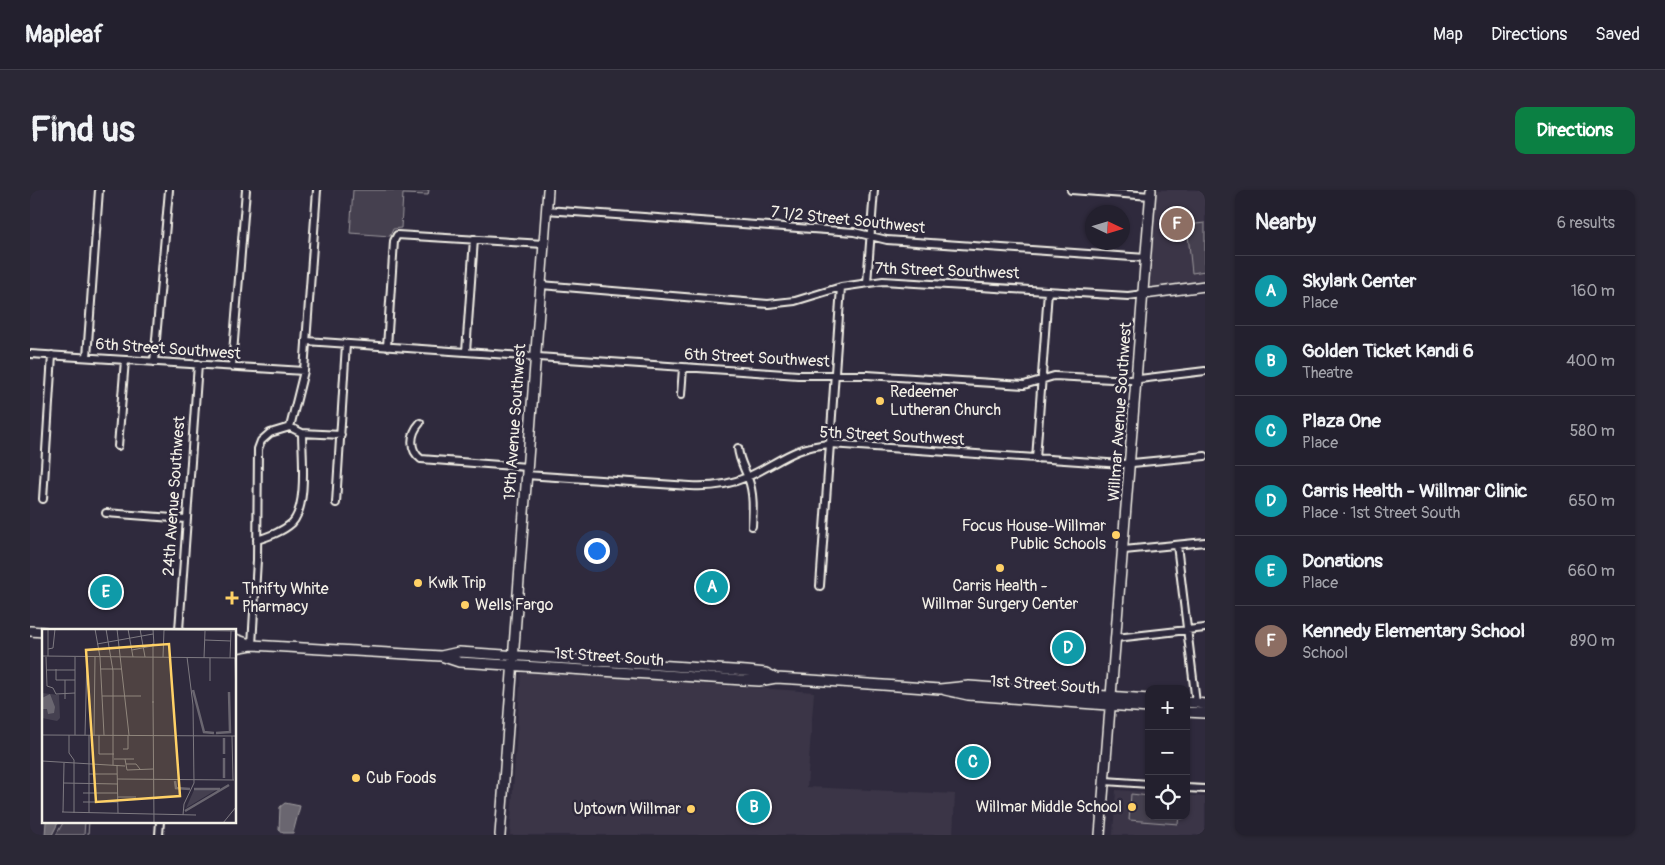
<!DOCTYPE html>
<html lang="en">
<head>
<meta charset="utf-8">
<style>
	:root { --surface:#23202e; --page:#2b2836; --text:#f1f3f6; --muted:#a3a3aa; --line:#403e4a; --accent:#0b8043 }
	body { margin:0; font-family:Pangolin,sans-serif; background:var(--page); color:var(--text) }
	.controls { position:absolute; right:15px; bottom:15px; display:grid; overflow:hidden; border-radius:10px; box-shadow:0 1px 4px #0004 }
	.controls button { width:45px; height:45px; display:grid; place-items:center; padding:0; border:0; border-bottom:1px solid var(--line); background:var(--surface); color:var(--text); font:25px sans-serif }
	.compass { position:absolute; left:1055px; top:15px; width:45px; height:45px; border-radius:50%; background:var(--surface); box-shadow:0 1px 4px #0004; rotate:94deg }
	.you { position:absolute; left:566px; top:360px; width:18px; height:18px; margin:-12px; border:4px solid #fff; border-radius:50%; background:#1a73e8; box-shadow:0 0 0 8px #1a73e833 }
	.badge { display:grid; place-items:center; width:32px; height:32px; border-radius:50%; background:var(--accent); color:#fff; font-size:16px; font-weight:700 }
	.pin { position:absolute; translate:-50% -50%; border:2px solid #fff; box-shadow:0 1px 5px #0006 }
	.list { margin:0; padding:0; list-style:none }
	h2 { display:flex; justify-content:space-between; align-items:center; height:65px; margin:0; padding:0 20px; font-size:21px }
	h2 small { font-size:16px; font-weight:400; color:var(--muted) }
	.list li { display:grid; grid-template-columns:32px 1fr auto; gap:15px; align-items:center; box-sizing:border-box; height:70px; padding:0 20px; border-top:1px solid var(--line) }
	.list b { display:block; font-size:19px; white-space:nowrap }
	.list p { margin:0; font-size:16px; white-space:nowrap; color:var(--muted) }
	.list em { font-size:16px; font-style:normal; color:var(--muted) }
	.icon { flex:none; width:28px; height:28px; fill:none; stroke:currentColor; stroke-width:2; stroke-linecap:round; stroke-linejoin:round }
	.map { position:relative; flex:none; width:1175px; height:645px; overflow:hidden; border-radius:10px }
	header { display:flex; align-items:center; gap:30px; box-sizing:border-box; height:70px; padding:0 25px; background:var(--surface); border-bottom:1px solid var(--line) }
	header strong { font-size:24px }
	nav { display:flex; gap:28px; margin-inline-start:auto; font-size:18px }
	.intro { display:flex; align-items:center; justify-content:space-between; box-sizing:border-box; height:120px; padding:0 30px }
	h1 { margin:0; font-size:35px }
	.button { padding:12px 22px; border-radius:10px; background:var(--accent); color:#fff; font-size:18px; font-weight:700 }
	main { display:flex; gap:30px; padding:0 30px }
	aside { flex:1; background:var(--surface); border-radius:10px; box-shadow:0 1px 4px #0004 }
	.map>svg:first-child { display:block }
	.built { fill:#3b3647 }
	.green { fill:#454050; stroke:#9c989c }
	.water { fill:#6a6670; stroke:#a19ea0 }
	.lines { fill:none; stroke-linecap:round; stroke-linejoin:round }
	.stream { stroke:#a19ea0; stroke-width:1 }
	.minor-casing { stroke:#f4f1e8; stroke-width:10 }
	.major-casing { stroke:#f4f1e8; stroke-width:12 }
	.minor { stroke:#2f2a3d; stroke-width:6 }
	.major { stroke:#2f2a3d; stroke-width:9 }
	.poi-dot { fill:#ffd166; stroke:#2f2a3d; stroke-width:2 }
	.labels { text-anchor:middle; dominant-baseline:central; stroke-width:5; stroke-linejoin:round; paint-order:stroke }
	.street-label { font-size:16px; fill:#f4f1e8; stroke:#2f2a3d }
	.poi-label { font-size:16px; fill:#f4f1e8; stroke:#2f2a3d; text-anchor:start }
	.inset-river { fill:none; stroke:#6a6670; stroke-width:2.5 }
	.inset-road { fill:none; stroke:#7e7a81; stroke-width:1 }
	.view { fill:#ffd166; fill-opacity:0.15; stroke:#ffd166; stroke-width:2.5 }
	.inset-edge { fill:none; stroke:#f4f1e8; stroke-width:2.5 }
</style>
</head>
<body>
<header>
<strong>Mapleaf</strong>
<nav><a>Map</a><a>Directions</a><a>Saved</a></nav>
</header>
<div class="intro"><h1>Find us</h1><a class="button">Directions</a></div>
<main>
<div class="map">
<svg width="1175" height="645" viewBox="0 0 1175 645">
	<rect width="100%" height="100%" fill="#2f2a3d"/>
	<filter id="ink" filterUnits="userSpaceOnUse"><feTurbulence type="fractalNoise" baseFrequency=".02" numOctaves="2"/><feDisplacementMap in="SourceGraphic" scale="10" xChannelSelector="R" yChannelSelector="G"/><feConvolveMatrix kernelMatrix="1 2 1 2 8 2 1 2 1" color-interpolation-filters="sRGB"/></filter>
	<g filter="url(#ink)">
		<path class="built" d="M1121,0H1175V96L1114,104Z
			M491,481L784,502L777,597L925,604L923,645H480Z
			M1086,600L1119,602V626H1156V605L1175,607V645H1083Z"/>
		<path class="green" d="M323,0H399L398,5L373,4L371,38L363,39L360,46L320,43Z
			M1175,33V81L1162,83L1157,35Z
			M1101,604L1119,606V626H1149L1148,634L1099,630Z
			M34,631H55L54,645H26Z"/>
		<path class="water" d="M255,613L270,616L263,643H253L249,640L250,617Z
			M16,631H29L22,645H15Z"/>
		<g class="lines">
			<path class="stream" d="M58,645L59,631"/>
			<defs>
				<path id="minor" d="M1041,0L1121,6
					M516,20L824,42L857,50L1116,68
					M837,93L844,0
					M511,95L738,114L765,111L811,97L853,91L1098,106L1114,104
					M276,151L768,185H837L994,195L1024,186L1101,190L1175,181
					M357,157L364,51L367,45L514,54
					M436,162L444,49
					M0,164L274,181
					M57,167L69,0
					M124,172L139,0
					M202,176L216,0
					M651,205L653,178
					M390,233C380,244 379,260 391,269L497,277
					M260,237L274,181L287,0
					M88,256L95,170
					M708,258C709,270 714,277 718,288C724,303 723,320 722,336
					M1006,269L1018,101
					M496,285L660,296C679,297 699,295 717,287C749,273 761,257 800,254L1092,274L1175,266
					M13,309L22,165
					M306,313L316,154
					M76,323L156,329
					M227,350C239,346 252,342 262,333C278,316 272,265 272,243
					M1147,355L1166,513
					M1094,360L1175,352
					M790,396L811,97
					M149,440L168,174
					M1086,448L1175,438
					M222,455L227,370L228,259L231,251L240,243L260,237L272,243L311,245
					M1075,591L1119,594
					M1156,598L1175,599
					M129,645L130,631"/>
				<path id="major" d="M1114,104L1175,96
					M0,441L14,442
					M205,449L222,455L411,466L429,472L729,491L746,488
					M205,458L222,455
					M411,466L429,462L717,481L736,483L746,488L781,490L910,499L939,496L1119,509
					M915,500L938,505L1119,518
					M1156,512L1175,514
					M1156,522L1175,523
					M470,645L518,0
					M1070,645L1121,0"/>
			</defs>
			<use href="#minor" class="minor-casing"/>
			<use href="#major" class="major-casing"/>
			<use href="#minor" class="minor"/>
			<use href="#major" class="major"/>
		</g>
	</g>
	<g class="poi-dot">
		<circle cx="850" cy="211" r="5"/>
		<circle cx="1086" cy="345" r="5"/>
		<circle cx="970" cy="378" r="5"/>
		<circle cx="388" cy="393" r="5"/>
		<path d="M199.5 400.5h5v5h5v5h-5v5h-5v-5h-5v-5h5z"/>
		<circle cx="435" cy="415" r="5"/>
		<circle cx="326" cy="588" r="5"/>
		<circle cx="1102" cy="617" r="5"/>
		<circle cx="661" cy="619" r="5"/>
	</g>
	<g class="labels">
		<g class="street-label">
			<text transform="translate(818 30) rotate(6)">7 1/2 Street Southwest</text>
			<text transform="translate(917 81) rotate(2)">7th Street Southwest</text>
			<text transform="translate(138 159) rotate(4)">6th Street Southwest</text>
			<text transform="translate(727 168) rotate(3)">6th Street Southwest</text>
			<text transform="translate(1090 222) rotate(-86)">Willmar Avenue Southwest</text>
			<text transform="translate(485 232) rotate(-86)">19th Avenue Southwest</text>
			<text transform="translate(862 246) rotate(3)">5th Street Southwest</text>
			<text transform="translate(144 306) rotate(-86)">24th Avenue Southwest</text>
			<text transform="translate(579 467) rotate(4)">1st Street South</text>
			<text transform="translate(1015 495) rotate(4)">1st Street South</text>
		</g>
		<g class="poi-label">
			<text x="860" y="202">Redeemer<tspan x="860" dy="18">Lutheran Church</tspan></text>
			<text x="1076" y="336" text-anchor="end">Focus House-Willmar<tspan x="1076" dy="18">Public Schools</tspan></text>
			<text x="398" y="393">Kwik Trip</text>
			<text x="970" y="396" text-anchor="middle">Carris Health -<tspan x="970" dy="18">Willmar Surgery Center</tspan></text>
			<text x="212" y="399">Thrifty White<tspan x="212" dy="18">Pharmacy</tspan></text>
			<text x="445" y="415">Wells Fargo</text>
			<text x="336" y="588">Cub Foods</text>
			<text x="1092" y="617" text-anchor="end">Willmar Middle School</text>
			<text x="651" y="619" text-anchor="end">Uptown Willmar</text>
		</g>
	</g>
	<g transform="translate(12 439)">
		<rect width="194" height="194" fill="#2f2a3d"/>
		<path d="M0,64L17,66L18,89L15,92L0,89ZM152,161H174L144,179Z" fill="#454050"/>
		<path d="M8,65L13,78L12,84L6,85L5,80H0V69Z" fill="#6a6670"/>
		<path class="inset-river" d="M151,61L162,103L172,104M174,104L188,103L187,63M182,109V125M182,129V149M133,152L134,159L148,160M152,160H178M143,182L187,156"/>
		<path class="inset-road" d="M6,0V27M53,0L58,28M64,0L71,42V136M75,0L87,106M86,0L91,28M98,0L103,28M111,0L112,17M122,1L194,2M163,11L189,12M111,14V74M55,15L111,5M6,20L11,19L13,0M90,21L110,17M0,27L194,29M4,28L5,57M33,28V106M58,28L62,106M121,28L122,1M162,29L163,2M168,29V52M188,29L189,2M193,29L194,73M14,40V51H33M58,40H80M5,41H33M5,57L11,59L14,65L33,64M60,67H99M23,70V51M111,72L112,194M0,106L194,107M27,106V124L32,131V184M43,106L45,28M52,106L53,28M57,106V125H72M190,107L191,151M81,120H86V106M72,130H92M83,130L85,141L111,140M0,132L83,137M84,135H94L98,140M75,136L76,184M47,145H75M75,150L192,151M21,154L76,155M41,164H76M76,168H94M41,173H75M20,183L154,186M21,183L22,134M47,184V106M141,186L142,175L152,154L151,76L145,28M181,194L194,178"/>
		<path class="view" d="M127,15L138,167L54,173L44,21Z"/>
		<rect width="194" height="194" class="inset-edge"/>
	</g>
</svg>
<div class="controls">
<button>+</button>
<button>−</button>
<button><svg class="icon" aria-label="locate" viewBox="0 0 24 24"><circle cx="12" cy="12" r="6"/><path d="M12 2v4M12 18v4M2 12h4M18 12h4"/></svg></button>
</div>
<svg class="compass" viewBox="-18 -18 36 36"><path d="M0-13l5 13h-10z" fill="#e53935"/><path d="M0 13l5-13h-10z" fill="#a3a3aa"/></svg>
<div class="you"></div>
<div class="pin badge" style="left:682px;top:397px;background:#0f9aa8">A</div>
<div class="pin badge" style="left:724px;top:617px;background:#0f9aa8">B</div>
<div class="pin badge" style="left:943px;top:572px;background:#0f9aa8">C</div>
<div class="pin badge" style="left:1038px;top:458px;background:#0f9aa8">D</div>
<div class="pin badge" style="left:76px;top:402px;background:#0f9aa8">E</div>
<div class="pin badge" style="left:1147px;top:34px;background:#8d6e63">F</div>
</div>
<aside>
<h2>Nearby<small>6 results</small></h2>
<ul class="list">
<li><span class="badge" style="background:#0f9aa8">A</span><div><b>Skylark Center</b><p>Place</p></div><em>160 m</em></li>
<li><span class="badge" style="background:#0f9aa8">B</span><div><b>Golden Ticket Kandi 6</b><p>Theatre</p></div><em>400 m</em></li>
<li><span class="badge" style="background:#0f9aa8">C</span><div><b>Plaza One</b><p>Place</p></div><em>580 m</em></li>
<li><span class="badge" style="background:#0f9aa8">D</span><div><b>Carris Health - Willmar Clinic</b><p>Place · 1st Street South</p></div><em>650 m</em></li>
<li><span class="badge" style="background:#0f9aa8">E</span><div><b>Donations</b><p>Place</p></div><em>660 m</em></li>
<li><span class="badge" style="background:#8d6e63">F</span><div><b>Kennedy Elementary School</b><p>School</p></div><em>890 m</em></li>
</ul>
</aside>
</main>
</body>
</html>
